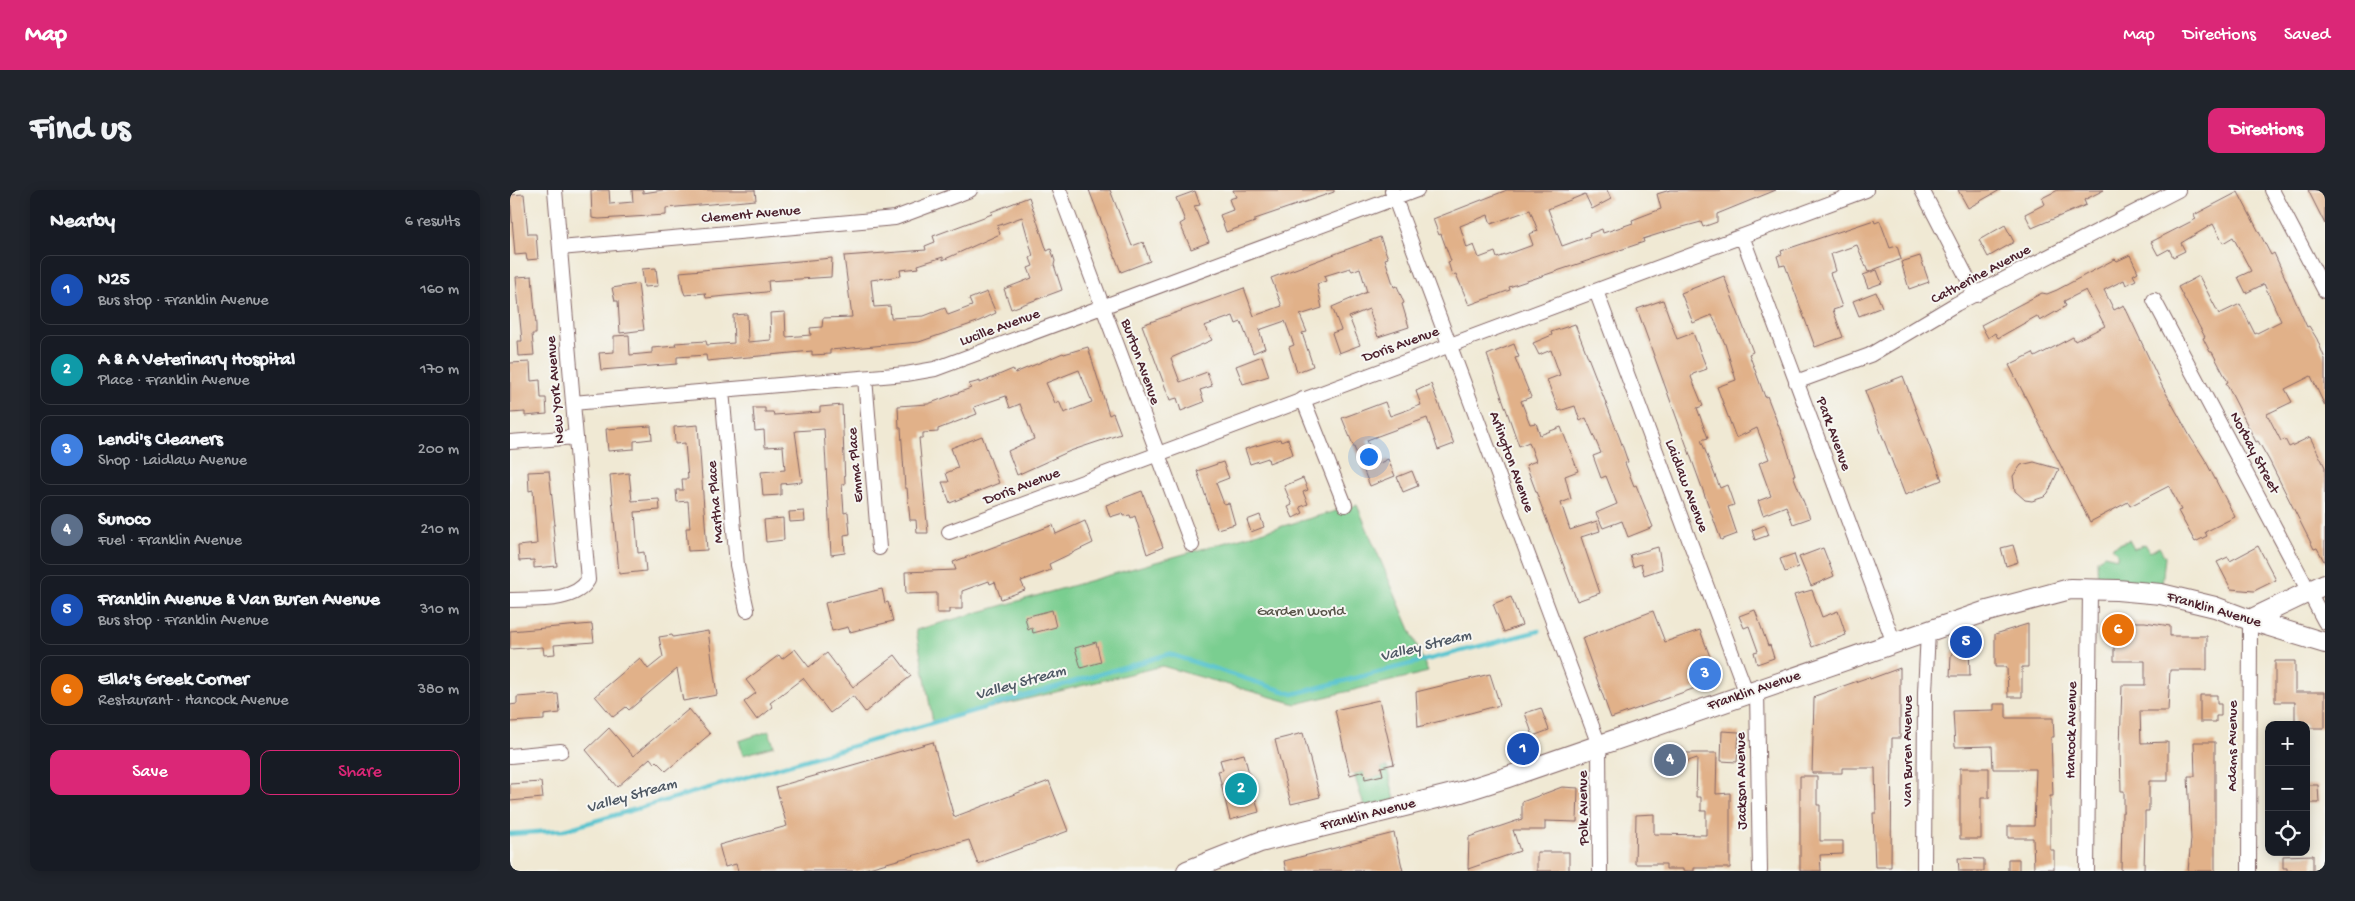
<!DOCTYPE html>
<html lang="en">
<head>
<meta charset="utf-8">
<style>
	:root { --surface:#171b24; --page:#20242c; --text:#f1f3f6; --muted:#9ea1a6; --line:#363941; --accent:#db2777 }
	body { margin:0; font-family:"Gochi Hand",sans-serif; background:var(--page); color:var(--text) }
	.controls { position:absolute; right:15px; bottom:15px; display:grid; overflow:hidden; border-radius:10px; box-shadow:0 2px 12px #0003 }
	.controls button { width:45px; height:45px; display:grid; place-items:center; padding:0; border:0; border-bottom:1px solid var(--line); background:var(--surface); color:var(--text); font:25px sans-serif }
	.you { position:absolute; left:858px; top:266px; width:18px; height:18px; margin:-12px; border:4px solid #fff; border-radius:50%; background:#1a73e8; box-shadow:0 0 0 8px #1a73e833 }
	.badge { display:grid; place-items:center; width:32px; height:32px; border-radius:50%; background:var(--accent); color:#fff; font-size:16px; font-weight:700 }
	.pin { position:absolute; translate:-50% -50%; border:2px solid #fff; box-shadow:0 1px 5px #0006 }
	.list { margin:0; padding:0; list-style:none }
	h2 { display:flex; justify-content:space-between; align-items:center; height:65px; margin:0; padding:0 20px; font-size:21px }
	h2 small { font-size:16px; font-weight:400; color:var(--muted) }
	.list li { display:grid; grid-template-columns:32px 1fr auto; gap:15px; align-items:center; box-sizing:border-box; height:70px; margin:0 10px 10px; padding:0 10px; border:1px solid var(--line); border-radius:10px }
	.list b { display:block; font-size:19px; white-space:nowrap }
	.list p { margin:0; font-size:16px; white-space:nowrap; color:var(--muted) }
	.list em { font-size:16px; font-style:normal; color:var(--muted) }
	.actions { display:flex; gap:10px; padding:15px 20px }
	.actions a { flex:1; padding:11px 0; border:1px solid var(--accent); border-radius:10px; text-align:center; font-size:18px; color:var(--accent) }
	.actions .main { background:var(--accent); color:#fff }
	.icon { flex:none; width:28px; height:28px; fill:none; stroke:currentColor; stroke-width:2; stroke-linecap:round; stroke-linejoin:round }
	.map { position:relative; flex:none; width:1815px; height:681px; overflow:hidden; border-radius:10px }
	header { display:flex; align-items:center; gap:30px; box-sizing:border-box; height:70px; padding:0 25px; background:var(--accent); color:#fff }
	header strong { font-size:24px }
	nav { display:flex; gap:28px; margin-inline-start:auto; font-size:18px }
	.intro { display:flex; align-items:center; justify-content:space-between; box-sizing:border-box; height:120px; padding:0 30px }
	h1 { margin:0; font-size:35px }
	.button { padding:12px 22px; border-radius:10px; background:var(--accent); color:#fff; font-size:18px; font-weight:700 }
	main { display:flex; gap:30px; padding:0 30px }
	aside { flex:1; background:var(--surface); border-radius:10px; box-shadow:0 2px 12px #0003 }
	.map>svg:first-child { display:block }
	.green { fill:#7ace90; stroke:#62765e }
	.lines { fill:none; stroke-linecap:round; stroke-linejoin:round }
	.stream { stroke:#56c3ce; stroke-width:4.5 }
	.building { fill:#e1b189; fill-rule:evenodd }
	.street-casing { stroke:#846666; stroke-width:16 }
	.secondary-casing { stroke:#846666; stroke-width:22 }
	.street { stroke:#fff; stroke-width:14 }
	.secondary { stroke:#fff; stroke-width:20 }
	.labels { text-anchor:middle; dominant-baseline:central; stroke-width:4; stroke-linejoin:round; paint-order:stroke }
	.street-label { font-size:15px; fill:#4a1f2b; stroke:#f6f6f2 }
	.park-label { font-size:15px; fill:#585449; stroke:#f6f6f2 }
	.water-label { font-size:16px; font-style:italic; fill:#4e5864; stroke:#f6f6f2 }
</style>
</head>
<body>
<header>
<strong>Map</strong>
<nav><a>Map</a><a>Directions</a><a>Saved</a></nav>
</header>
<div class="intro"><h1>Find us</h1><a class="button">Directions</a></div>
<main>
<aside>
<h2>Nearby<small>6 results</small></h2>
<ul class="list">
<li><span class="badge" style="background:#1a4fb4">1</span><div><b>N25</b><p>Bus stop · Franklin Avenue</p></div><em>160 m</em></li>
<li><span class="badge" style="background:#0f9aa8">2</span><div><b>A &amp; A Veterinary Hospital</b><p>Place · Franklin Avenue</p></div><em>170 m</em></li>
<li><span class="badge" style="background:#3f7fe0">3</span><div><b>Lendi's Cleaners</b><p>Shop · Laidlaw Avenue</p></div><em>200 m</em></li>
<li><span class="badge" style="background:#5c6f8a">4</span><div><b>Sunoco</b><p>Fuel · Franklin Avenue</p></div><em>210 m</em></li>
<li><span class="badge" style="background:#1a4fb4">5</span><div><b>Franklin Avenue &amp; Van Buren Avenue</b><p>Bus stop · Franklin Avenue</p></div><em>310 m</em></li>
<li><span class="badge" style="background:#e8710a">6</span><div><b>Ella's Greek Corner</b><p>Restaurant · Hancock Avenue</p></div><em>380 m</em></li>
</ul>
<div class="actions"><a class="main">Save</a><a>Share</a></div>
</aside>
<div class="map">
<svg width="1815" height="681" viewBox="0 0 1815 681">
	<rect width="100%" height="100%" fill="#f6f6f2"/>
	<filter id="ink" filterUnits="userSpaceOnUse"><feTurbulence type="fractalNoise" baseFrequency=".02" numOctaves="2"/><feDisplacementMap in="SourceGraphic" scale="10" xChannelSelector="R" yChannelSelector="G"/><feConvolveMatrix kernelMatrix="1 2 1 2 8 2 1 2 1" color-interpolation-filters="sRGB"/></filter>
	<filter id="wash" filterUnits="userSpaceOnUse"><feTurbulence type="fractalNoise" baseFrequency=".0096" numOctaves="4" result="noise"/><feDisplacementMap in="SourceGraphic" scale="20" xChannelSelector="R" yChannelSelector="G"/><feGaussianBlur stdDeviation="1.12" result="paint"/><feColorMatrix in="noise" values="0 0 0 0 0 0 0 0 0 0 0 0 0 0 0 0 0 1.4 0 .05"/><feComposite in="paint" operator="in"/></filter>
	<g filter="url(#wash)">
		<rect width="100%" height="100%" fill="#f0e9d4"/>
		<path class="green" d="M847,315L918,482L786,514L652,476L423,532L406,440Z
			M1619,350L1624,359L1635,354L1640,362L1649,357L1655,367L1651,404L1588,399L1587,370L1594,365L1607,368L1608,364L1602,357Z
			M259,541L264,556L233,565L229,551Z
			M871,577H877L887,618L857,625L844,584L854,582L856,589L873,585Z"/>
		<g class="lines">
			<path class="stream" d="M0,644L54,640L659,464L783,504L1029,441"/>
		</g>
		<g id="blocks">
			<path class="building" d="M81,0H99L100,14L123,12L122,0H133V3L153,0H245L246,10L156,18V25L89,29L82,28Z
				M579,0H600L622,56L633,52L640,71L611,82Z
				M723,0H824V2L745,29V32L716,42L710,25L723,20L719,9L726,7Z
				M997,0H1097L1101,9L1082,19L1075,4L1038,19L1052,56L1080,46L1079,44L1092,39L1093,43L1123,33L1122,30L1151,19L1147,4L1160,0H1266L1207,24V32L1193,37L1191,32L1158,41L1133,49L1134,52L999,97L1000,100L959,115L946,84L942,85L938,72L941,71L931,44L929,45L923,29ZM1020,20L1028,41L1019,44L1023,55L987,68L985,62L969,68L964,55L957,58L950,36L978,25L981,34Z
				M1448,0H1490L1458,18Z
				M1548,0H1594L1574,10L1576,15L1522,38L1515,24L1535,14L1532,8Z
				M1798,0H1815V34Z
				M685,1L690,15L684,16L699,52L681,59L670,34L675,31L666,8Z
				M1728,2L1761,65L1764,63L1797,137L1799,136L1807,149L1815,169V216L1801,186L1775,199L1782,212L1757,224L1771,251L1775,249L1779,257L1800,247L1815,277V373L1807,358L1804,359L1759,270L1748,251L1746,252L1716,193L1718,192L1702,162H1700L1693,148L1695,147L1668,97L1689,86L1709,124L1730,114L1745,144L1771,131L1754,94L1736,103L1728,87L1741,81L1723,47L1713,53L1703,34L1671,53L1675,61L1663,67L1659,59L1648,65L1641,52L1686,29L1684,25Z
				M14,4L18,44H26L28,69L17,70L16,64L5,65L0,5Z
				M519,7L537,61L541,59L545,71L544,75L552,100L501,119L494,99L522,88L518,78L523,76L520,68L523,66L512,27L487,36L490,44L433,70V67L408,75L409,78L390,80L391,86L361,90L364,117L380,116L381,128L414,126L435,118L438,125L462,116L459,109L477,102L486,123L467,132L409,152L320,160V164L302,165V161L197,171L196,165L167,167V174L91,180L89,163L104,162V146L119,145L120,165L142,163V158L166,156L165,153L196,151L197,155L224,153L223,125L237,124L238,152L261,150L260,123L275,122L276,147L301,145L300,138L312,137L313,128L342,127L334,66L416,60L415,56L425,52L423,46L482,24L481,22Z
				M1364,30L1365,33L1370,31L1380,58L1387,56L1391,69L1358,82L1347,55L1321,64L1326,81L1320,83L1332,117L1323,120L1333,147L1305,157L1275,75L1270,76L1267,66L1272,64L1271,61Z
				M1495,35L1504,52L1478,67L1469,50Z
				M870,47L878,68L875,69L884,97L887,96L894,113L892,114L899,137L868,147L859,119L839,127L850,155L829,163L822,143L831,140L822,117L857,102L850,78L842,81L840,78L814,86L816,91L807,94L812,118L790,125L797,142L792,143L803,176L787,182L779,157L784,155L775,131L749,140L755,158L743,163L731,132L726,134L723,126L694,136L702,150L661,168L670,192L697,182L702,196L690,200L694,212L671,221L667,208L660,210L632,135L734,98L744,126L772,116L761,88Z
				M1620,65L1628,82L1623,85L1626,90L1616,95L1614,90L1594,100L1604,120L1614,115L1652,196L1681,248L1694,268L1725,327L1695,342L1697,346L1685,352L1668,321L1671,320L1659,296L1620,316L1618,312L1580,332L1499,175L1523,163L1525,167L1563,147L1565,151L1595,136L1576,100L1554,111L1556,116L1530,131L1527,126L1488,148L1485,143L1478,148L1471,135L1532,103L1537,104L1547,100L1605,69L1607,71Z
				M1410,66L1419,92L1399,99L1391,72Z
				M322,68L321,87L258,91L259,101L256,102L196,108L195,103L175,105L173,100L170,82Z
				M146,78L148,96L134,97L132,79Z
				M1367,80L1372,93L1358,98L1353,85Z
				M22,86L26,135V144H22L24,165L9,166L8,151H12L6,87Z
				M1214,86L1243,162L1239,164L1255,207L1257,206L1276,255L1285,285H1283L1300,328L1283,334L1276,316L1253,325L1248,311L1261,306L1249,273L1259,269L1247,238L1226,248L1207,197L1226,190L1215,154L1202,125L1183,133L1171,103Z
				M128,94L134,140L110,143L108,111H105L102,98Z
				M1366,102L1372,117L1349,126L1343,111Z
				M1153,110L1167,149L1183,143L1197,179L1183,184L1181,187L1193,216L1187,218L1198,248L1191,250L1210,298L1217,295L1224,315L1218,317L1227,344L1211,350L1127,119Z
				M1065,134L1110,249L1118,272L1115,273L1124,296L1126,295L1143,337L1118,347L1112,331L1093,338L1086,323L1107,314L1096,286L1091,288L1083,266L1091,263L1076,228L1070,231L1065,216L1049,221L1037,190L1050,185L1041,160L1029,165L1023,153L1042,145L1041,142Z
				M1004,154L1009,167L1005,168L1021,207L1011,211L1020,234L1026,233L1030,245L1051,237L1068,281L1055,286L1061,309L1051,313L1060,340L1087,331L1090,341L1071,347L1090,403L1067,411L1016,275L1026,271L1019,252L1009,256L977,165Z
				M578,157L599,225L603,223L611,244L560,261L507,285L498,261L524,249L510,214L500,218L496,206L464,217L467,224L428,239V242L413,243V248H409L418,343H407L406,330H400L397,298H395L391,238H389L388,216L418,214L461,198L459,194L470,191V193L503,179L505,183L553,163L554,164ZM569,180L582,212L554,223L549,211L545,213L536,193Z
				M752,166L759,186L733,194L726,176Z
				M20,172L21,191L30,190L31,208H36L37,224L15,226V222L0,223V173Z
				M1393,186L1432,290L1395,305L1355,201Z
				M921,194L944,254L928,260L917,228L857,250L866,275L878,269L885,286L860,296L832,228L875,212L880,226L911,215L906,201Z
				M332,215L335,294H332L334,323L338,322L340,344L334,345L335,363L321,365L314,239L285,241L292,292L271,294V305L253,306L251,282L275,280L273,256L255,257L254,240L245,241L243,218H255V222H263L264,225L310,222V217Z
				M188,235L197,360L178,361L176,338H180L178,311L167,312L166,300H173L172,289H178L175,253L165,254L164,237Z
				M141,236L142,249L124,251V259L98,261L96,239Z
				M472,246L489,293L440,313L432,292H439L436,283L448,278L441,258Z
				M770,249L771,252L778,249L783,264L759,273L758,268L740,274L735,259Z
				M713,272L719,288L706,293L714,314L719,313L725,334L707,339L687,281Z
				M1524,272L1549,279L1538,303L1534,307L1522,311L1515,310L1505,301L1503,286L1511,275Z
				M39,281L45,335H43L47,376L24,378V370L9,371L8,356L27,354L23,300L19,301L18,282Z
				M902,281L908,296L893,302L887,287Z
				M119,283L122,311L149,309L150,320L125,322L128,363L134,362L136,381L109,384L100,285Z
				M793,288L798,300L793,302L798,314L790,317L793,323L783,328L778,317L782,315L774,296Z
				M632,301L653,357L637,364L625,326L621,328L620,325L614,326L613,323L600,327L596,315Z
				M294,321L295,331L280,332L279,322Z
				M750,325L754,337L741,342L737,330Z
				M273,328L274,350L256,352L254,330Z
				M575,331L583,353L539,374L541,380L511,391L515,400L491,409L485,392L480,394L479,391L452,401V419H439V423H427V403L396,404L395,382L446,380L443,372L543,335L546,344Z
				M1255,335L1259,345L1245,350L1242,340Z
				M1503,355L1508,372L1496,376L1491,358Z
				M1748,356L1766,390L1744,401L1721,399L1707,372L1718,367L1720,371Z
				M1148,357L1152,379L1134,385L1131,374L1123,377L1120,365Z
				M1313,358L1324,386L1301,396L1289,367Z
				M1284,364L1288,377L1275,382L1270,369Z
				M372,399L375,413L378,412L383,431L340,442L338,437L322,441L315,413Z
				M1302,400L1312,427L1328,421L1336,445L1302,457L1284,405Z
				M1001,407L1012,435L994,442L983,414Z
				M542,420L546,437L523,443L522,438L518,440L515,427Z
				M1245,420L1258,456L1260,455L1264,468L1247,474L1244,462L1248,461L1239,436L1234,438L1229,426Z
				M1143,421L1155,452L1190,440L1205,480L1203,485L1189,490L1191,496L1101,528L1072,448Z
				M1607,432H1635L1660,436V446H1697V480H1660L1658,521H1630L1631,553L1658,552V591H1639V621H1635V634L1634,681H1611L1612,622H1614V601H1611L1610,558L1612,495H1635V471H1604V436Z
				M82,434L84,452L44,455L45,464L34,465L33,457L0,459V441Z
				M1518,434V477H1512V507H1498L1497,477H1485V444Z
				M198,441L207,505L173,511L167,479L119,520L116,517L103,527L85,506L130,468L138,479L153,467L149,447L162,445L163,447Z
				M586,452L591,472L571,478L565,458Z
				M1459,455L1460,486H1440L1441,465L1443,462Z
				M285,459L299,477L317,463L343,497L385,465L401,486L355,522L343,506L320,523L293,488L260,513L263,517L247,530L234,512L246,503L236,490L269,465L272,469Z
				M1765,471H1785V502H1815V538H1796V534H1785V512H1765Z
				M1390,478V548H1382L1381,677H1365L1363,623H1366L1365,578H1332V583H1302L1304,509L1305,506L1359,487L1360,489Z
				M980,484L990,515L908,537L906,502Z
				M48,504L50,523L34,525V530L0,532V515L7,514V507Z
				M1690,505H1707V514H1711V526H1706V532H1690Z
				M869,510L884,574L871,577L873,585L855,589L854,581L840,585L825,520Z
				M1484,514H1496V528H1543L1544,547H1541L1543,606H1540V660H1544V679H1524L1523,648H1498V636H1524L1526,579H1483L1482,556L1445,557L1443,521L1484,520Z
				M1031,518L1039,540L1023,546L1015,523Z
				M179,519L200,544L156,581L146,571L144,573L140,568L107,597L76,560L99,538L123,566Z
				M1212,541L1229,542L1227,572L1211,571Z
				M793,543L810,607L781,614L765,550Z
				M423,552L444,627L539,591L558,641L468,674L459,650L348,681H228L226,674L215,677L209,655L277,636L266,597Z
				M1684,552H1705V681H1678L1681,649L1678,586H1685Z
				M1168,557L1170,563H1207L1206,604L1220,603V678H1184V681H1173V679H1156V674H1125L1126,625L1144,624V644L1196,645V621H1191V607H1186L1187,568L1152,580L1147,565Z
				M734,564L749,622L720,630L708,581L713,580L710,570Z
				M1450,578H1479V608H1471V649H1450Z
				M1290,586H1307V615H1310V651H1333V664L1310,665L1311,681H1290Z
				M31,592L33,608L0,611V594Z
				M1796,595H1808L1809,613H1796Z
				M1052,597L1068,598L1067,632L1035,631V640H1003L1010,661L958,679L959,647L1012,629V612Z
				M884,643L893,681H776L774,671Z
				M1027,662H1059V681H1027Z
				M1803,665V681H1777V678H1773V666Z
				M1448,668L1474,669V681H1449Z
				M1498,669H1509V681H1498Z"/>
		</g>
	</g>
	<g filter="url(#ink)">
		<use href="#blocks" fill-opacity="0" stroke="#846666" stroke-width="1"/>
		<g class="lines">
			<defs>
				<path id="street" d="M549,0L682,355
					M1412,0L1466,105
					M1762,0L1815,101
					M882,1L1089,555L1090,681
					M1232,46L1384,453
					M50,58L385,28L460,0
					M1086,101L1237,504
					M1644,110L1815,432
					M355,188L369,358
					M1286,192L1360,165L1446,114L1668,0
					M212,200L227,375L237,420
					M793,209L835,315
					M63,213L396,184L425,179L907,0
					M0,252L66,247
					M439,342L1356,0
					M0,410C23,409 65,413 78,390L45,0
					M1247,500L1250,681
					M0,566L51,561
					M1414,681L1415,502L1418,442
					M1577,681L1580,399
					M1739,681L1740,430"/>
				<path id="secondary" d="M1740,430L1815,394
					M677,681L750,652L951,602L995,588L1474,422L1560,399L1607,400L1651,404L1705,417L1740,430L1815,453"/>
			</defs>
			<use href="#street" class="street-casing"/>
			<use href="#secondary" class="secondary-casing"/>
			<use href="#street" class="street"/>
			<use href="#secondary" class="secondary"/>
		</g>
	</g>
	<g class="labels">
		<g class="street-label">
			<text transform="translate(241 25) rotate(-5)">Clement Avenue</text>
			<text transform="translate(1471 85) rotate(-28)">Catherine Avenue</text>
			<text transform="translate(490 138) rotate(-20)">Lucille Avenue</text>
			<text transform="translate(891 155) rotate(-20)">Doris Avenue</text>
			<text transform="translate(630 172) rotate(70)">Burton Avenue</text>
			<text transform="translate(46 200) rotate(-95)">New York Avenue</text>
			<text transform="translate(1323 244) rotate(70)">Park Avenue</text>
			<text transform="translate(1744 263) rotate(62)">Norbay Street</text>
			<text transform="translate(1001 272) rotate(70)">Arlington Avenue</text>
			<text transform="translate(346 275) rotate(-95)">Emma Place</text>
			<text transform="translate(1176 296) rotate(69)">Laidlaw Avenue</text>
			<text transform="translate(512 297) rotate(-21)">Doris Avenue</text>
			<text transform="translate(206 312) rotate(-95)">Martha Place</text>
			<text transform="translate(1704 420) rotate(16)">Franklin Avenue</text>
			<text transform="translate(1244 501) rotate(-19)">Franklin Avenue</text>
			<text transform="translate(1562 540) rotate(-89)">Hancock Avenue</text>
			<text transform="translate(1723 556) rotate(-90)">Adams Avenue</text>
			<text transform="translate(1398 561) rotate(-90)">Van Buren Avenue</text>
			<text transform="translate(1232 591) rotate(-91)">Jackson Avenue</text>
			<text transform="translate(1074 618) rotate(-91)">Polk Avenue</text>
			<text transform="translate(858 625) rotate(-14)">Franklin Avenue</text>
		</g>
		<g class="park-label">
			<text x="791" y="422">Garden World</text>
		</g>
		<g class="water-label">
			<text transform="translate(916 457) rotate(-14)">Valley Stream</text>
			<text transform="translate(511 494) rotate(-16)">Valley Stream</text>
			<text transform="translate(122 607) rotate(-16)">Valley Stream</text>
		</g>
	</g>
</svg>
<div class="controls">
<button>+</button>
<button>−</button>
<button><svg class="icon" aria-label="locate" viewBox="0 0 24 24"><circle cx="12" cy="12" r="6"/><path d="M12 2v4M12 18v4M2 12h4M18 12h4"/></svg></button>
</div>
<div class="you"></div>
<div class="pin badge" style="left:1013px;top:559px;background:#1a4fb4">1</div>
<div class="pin badge" style="left:731px;top:599px;background:#0f9aa8">2</div>
<div class="pin badge" style="left:1195px;top:484px;background:#3f7fe0">3</div>
<div class="pin badge" style="left:1160px;top:570px;background:#5c6f8a">4</div>
<div class="pin badge" style="left:1456px;top:452px;background:#1a4fb4">5</div>
<div class="pin badge" style="left:1608px;top:440px;background:#e8710a">6</div>
</div>
</main>
</body>
</html>
